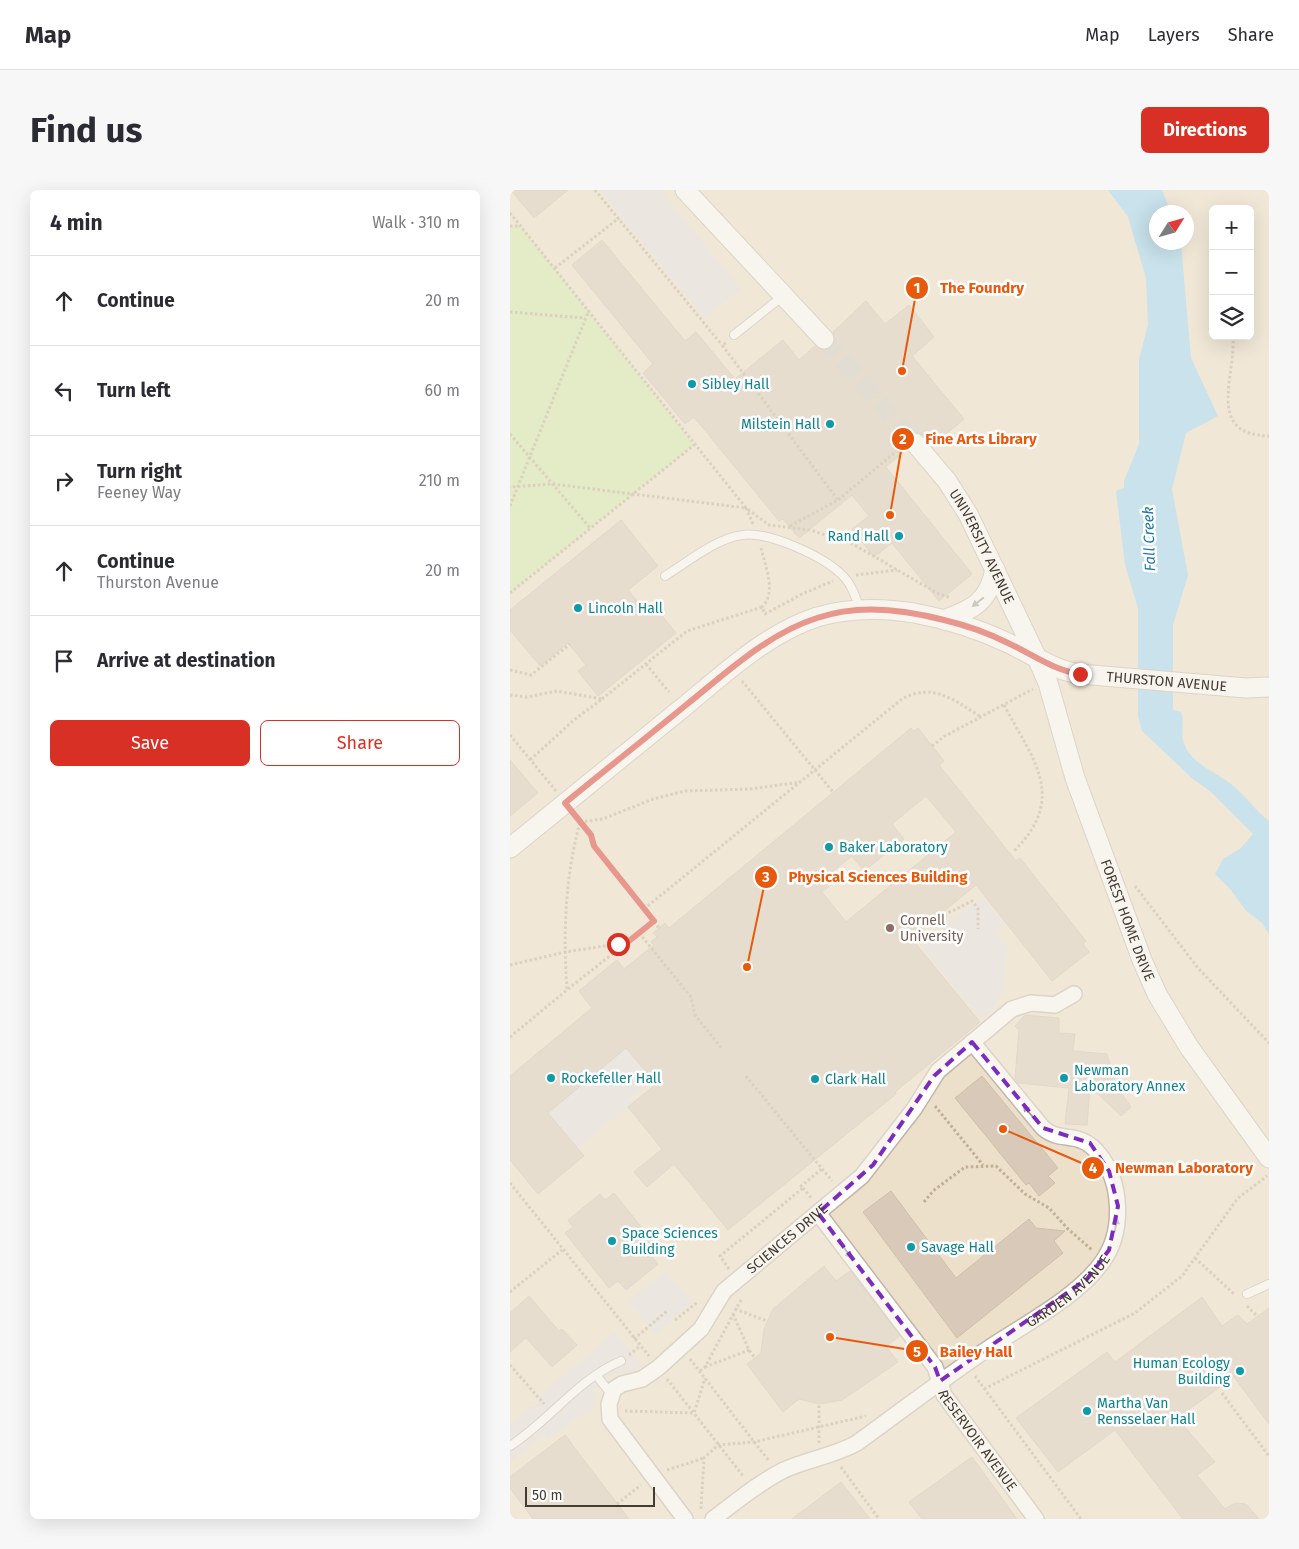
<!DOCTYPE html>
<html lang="en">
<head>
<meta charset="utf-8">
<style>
	:root { --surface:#fff; --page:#f7f7f7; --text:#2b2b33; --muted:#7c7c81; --line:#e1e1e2; --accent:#d93025 }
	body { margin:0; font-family:"Fira Sans",sans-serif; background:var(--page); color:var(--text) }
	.controls { position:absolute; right:15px; top:15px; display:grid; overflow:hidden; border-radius:8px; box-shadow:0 5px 20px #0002 }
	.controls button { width:45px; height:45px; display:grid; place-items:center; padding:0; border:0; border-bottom:1px solid var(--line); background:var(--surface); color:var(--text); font:25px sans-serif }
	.compass { position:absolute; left:639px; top:15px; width:45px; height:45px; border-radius:50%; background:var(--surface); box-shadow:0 5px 20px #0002; rotate:53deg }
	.scale { position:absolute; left:15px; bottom:12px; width:130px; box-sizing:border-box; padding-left:5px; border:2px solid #443b32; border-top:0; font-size:14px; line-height:18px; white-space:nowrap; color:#443b32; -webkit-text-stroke:4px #fff; paint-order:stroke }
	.stop { position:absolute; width:15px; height:15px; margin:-11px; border:4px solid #d93025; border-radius:50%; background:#fff }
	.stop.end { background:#d93025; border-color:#fff; box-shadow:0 1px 5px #0008 }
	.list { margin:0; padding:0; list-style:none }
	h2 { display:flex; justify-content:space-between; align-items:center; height:65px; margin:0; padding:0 20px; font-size:21px }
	h2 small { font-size:16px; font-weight:400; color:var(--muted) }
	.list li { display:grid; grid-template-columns:32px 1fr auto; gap:15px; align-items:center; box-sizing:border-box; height:90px; padding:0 20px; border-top:1px solid var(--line) }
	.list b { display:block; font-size:19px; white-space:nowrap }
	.list p { margin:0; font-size:16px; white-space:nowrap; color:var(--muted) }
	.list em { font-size:16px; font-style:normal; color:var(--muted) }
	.actions { display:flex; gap:10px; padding:15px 20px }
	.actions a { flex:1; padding:11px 0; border:1px solid var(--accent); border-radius:8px; text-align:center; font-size:18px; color:var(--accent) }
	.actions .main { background:var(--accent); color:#fff }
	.icon { flex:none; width:28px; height:28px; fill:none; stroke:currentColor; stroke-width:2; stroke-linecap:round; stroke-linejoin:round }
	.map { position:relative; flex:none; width:759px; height:1329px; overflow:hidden; border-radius:8px }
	header { display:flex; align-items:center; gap:30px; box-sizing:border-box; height:70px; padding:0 25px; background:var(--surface); border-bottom:1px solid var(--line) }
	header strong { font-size:24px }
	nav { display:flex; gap:28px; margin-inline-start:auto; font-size:18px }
	.intro { display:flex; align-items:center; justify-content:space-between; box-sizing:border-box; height:120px; padding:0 30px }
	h1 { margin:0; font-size:35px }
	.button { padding:12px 22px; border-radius:8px; background:var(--accent); color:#fff; font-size:18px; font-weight:700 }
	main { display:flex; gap:30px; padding:0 30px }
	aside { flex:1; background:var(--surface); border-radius:8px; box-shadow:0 5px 20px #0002 }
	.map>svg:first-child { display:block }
	.education { fill:#ede0ca; fill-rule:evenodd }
	.green { fill:#d1eaa6 }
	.parking { fill:#e2dedb }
	.water { fill:#98d6f5 }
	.building { fill:#d8c9b9; stroke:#d0bea9; fill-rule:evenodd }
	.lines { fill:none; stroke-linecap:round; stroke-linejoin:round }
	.tertiary-tunnel { stroke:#cfc9be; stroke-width:19; stroke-dasharray:19 9; stroke-linecap:butt }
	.service-casing { stroke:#c1b6a7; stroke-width:10 }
	.minor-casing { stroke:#c1b6a7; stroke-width:18 }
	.tertiary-casing { stroke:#c1b6a7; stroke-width:21 }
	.path { stroke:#c1ae94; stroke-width:3; stroke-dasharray:2.5 2.5; stroke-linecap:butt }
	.service { stroke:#fff; stroke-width:8 }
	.minor { stroke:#fff; stroke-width:15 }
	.tertiary { stroke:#fff; stroke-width:19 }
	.oneway { fill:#a29d98 }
	.route { stroke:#d93025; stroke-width:6 }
	.marked { fill:none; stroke:#7b2cbf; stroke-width:4; stroke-dasharray:10 6; stroke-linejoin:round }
	.culture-dot { fill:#0f9aa8; stroke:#fff; stroke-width:2 }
	.education-dot { fill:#8d6e63; stroke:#fff; stroke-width:2 }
	.labels { text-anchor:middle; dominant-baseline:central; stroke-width:5; stroke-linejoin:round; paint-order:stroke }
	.culture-label { font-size:14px; fill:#0d838f; stroke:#fff; text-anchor:start }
	.street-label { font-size:14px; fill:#443b32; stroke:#fff }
	.education-label { font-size:14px; fill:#785e54; stroke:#fff; text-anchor:start }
	.water-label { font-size:15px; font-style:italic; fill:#2378a6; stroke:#fff }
	.leader { fill:none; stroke:#e8590c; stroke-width:2 }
	.callout-dot { fill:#e8590c; stroke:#fff; stroke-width:2 }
	.mark-label { font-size:15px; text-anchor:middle; font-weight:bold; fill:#fff }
	.callout-label { font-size:15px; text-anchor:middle; font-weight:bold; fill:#e8590c; stroke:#fff; stroke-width:5; stroke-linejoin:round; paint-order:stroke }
</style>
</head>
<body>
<header>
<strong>Map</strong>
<nav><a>Map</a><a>Layers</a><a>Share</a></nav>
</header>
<div class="intro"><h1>Find us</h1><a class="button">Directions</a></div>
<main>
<aside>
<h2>4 min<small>Walk · 310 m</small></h2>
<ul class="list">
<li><svg class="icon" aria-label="ahead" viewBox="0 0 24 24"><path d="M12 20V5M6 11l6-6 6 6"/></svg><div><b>Continue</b></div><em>20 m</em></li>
<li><svg class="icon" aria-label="left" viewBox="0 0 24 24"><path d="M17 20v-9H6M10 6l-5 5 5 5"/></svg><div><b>Turn left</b></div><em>60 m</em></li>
<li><svg class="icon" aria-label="right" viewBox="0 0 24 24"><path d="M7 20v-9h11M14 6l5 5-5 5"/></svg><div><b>Turn right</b><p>Feeney Way</p></div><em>210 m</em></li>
<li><svg class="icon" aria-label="ahead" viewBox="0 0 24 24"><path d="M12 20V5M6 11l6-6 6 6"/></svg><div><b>Continue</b><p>Thurston Avenue</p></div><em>20 m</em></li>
<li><svg class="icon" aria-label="arrive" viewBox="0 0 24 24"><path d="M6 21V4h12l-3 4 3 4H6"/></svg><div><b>Arrive at destination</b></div></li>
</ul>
<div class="actions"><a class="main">Save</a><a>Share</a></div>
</aside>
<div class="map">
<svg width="759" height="1329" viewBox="0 0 759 1329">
	<rect width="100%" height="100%" fill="#f2ece1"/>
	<path class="education" d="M0,0H759V1329H0ZM703,19H740V146H703ZM646,22H676V52H646Z"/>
	<path class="green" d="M0,36H11L184,255L0,403Z"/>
	<path class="parking" d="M89,0H134L136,3L140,0H150L231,99L195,128Z
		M472,706L495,734L485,743L498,758L492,803L482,821L471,829L415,761L413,755Z
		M116,858L142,890L119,909L122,913L67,958L38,923Z
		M156,1080L182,1113L145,1144L118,1111Z
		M105,1142L132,1176L122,1182L104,1184L94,1190L86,1198L82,1222L73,1223L38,1250L34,1246L0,1272V1235L28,1212L26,1209Z"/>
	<path class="water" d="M598,0H652L661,22H646V52L671,53L681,168L708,226L676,243L662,299L678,385L663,435V520L671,522C675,532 670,543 674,553C681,576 713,584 729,601C740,611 747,622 759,631V744L752,733L736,721L721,700L705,684L713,669L730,659L743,644L701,602L683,589L632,541L628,526V418L615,375L606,301L614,298V291L629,254V169L638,135L636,88L618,27Z"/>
	<path class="building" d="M1,0H58L24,28Z
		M92,50L175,151L186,142L225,189L273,150L289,170L305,156L311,160L321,158L325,152L323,142L356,111L375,134L399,115L424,147L402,166L454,229L428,251L420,242L414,246L408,242L398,244L394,250L396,260L376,277L462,384L429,411L382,353L364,367L342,339L359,326L342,305L289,348L273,329L269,331L184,227L175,234L133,183L143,174L62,75Z
		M111,330L148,376L118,400L136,422L144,416L166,443L88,506L68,481L76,475L58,453L30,476L0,440V420Z
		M401,538L404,541L408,538L434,571L429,575L506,671L510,668L576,751L573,754L579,762L542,791L466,695L401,748L470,832L385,902L386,904L218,1040L164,974L137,997L124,982L152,959L118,917L146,894L116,858L38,923L74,966L28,1004L0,970V886L82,818L69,801L107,770L114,779L144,755L141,752L147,747L143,743L155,733L159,738ZM416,606L446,642L336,732L312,702L319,696L313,689L342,666L354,681L394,649L382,634Z
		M0,570L28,603L0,626Z
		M515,825L549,828V843L565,844L563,861L597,864L606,896L621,917L611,926L580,896L577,935L555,934L559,898L508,893L505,889L509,840L505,836Z
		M472,886L548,978L538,986L545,993L529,1006L519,993L516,995L445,908Z
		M381,1001L446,1088L519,1029L526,1038L555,1041L544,1051L553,1063L447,1148L353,1022Z
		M104,1003L149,1059L141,1065L148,1074L116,1100L108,1091L99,1098L55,1043L63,1037L58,1030L90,1004L95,1010Z
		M314,1076L326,1091L340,1081L390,1146L376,1156L388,1172L332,1210L309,1214L289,1209L273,1222L237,1174L251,1163L254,1139L263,1119Z
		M19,1106L49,1141L52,1139L67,1155L42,1177L16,1148L0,1162V1123Z
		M692,1107L712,1136L728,1125L737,1134L759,1118V1234L724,1187L667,1228L705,1272L687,1285L715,1319L725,1313L736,1314L749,1329H673L605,1240L548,1282L506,1228L597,1162L605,1172Z
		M55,1245L67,1261L119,1329H23L0,1298V1287Z
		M462,1267L507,1329H412L399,1312Z
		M331,1292L360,1329H282Z"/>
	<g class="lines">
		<path class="tertiary-tunnel" d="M314,149L405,253"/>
		<defs>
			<path id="service" d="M224,145L273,106
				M155,386C178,372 205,349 232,345C259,341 315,367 333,386C342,395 346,408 350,420
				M737,1104L759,1094
				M86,1185L101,1204
				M0,1256C39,1231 68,1189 111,1171"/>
			<g id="minor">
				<path id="s1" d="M308,1023L425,1177L434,1205L526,1329"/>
				<path id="s2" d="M175,1329L100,1229L99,1214L104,1199L112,1194L132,1189L148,1178L191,1139L214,1101L352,986L404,919L428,881L502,819L521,813L545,815L564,804"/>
				<path id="s3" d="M203,1329C226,1312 248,1293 274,1280C298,1269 324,1266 347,1253C391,1221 434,1188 479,1158C515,1134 569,1106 593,1071C614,1041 612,992 589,964C569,939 551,954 533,938L462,852"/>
			</g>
			<g id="tertiary">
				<path d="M175,0L314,149"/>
				<path id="s4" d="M405,253L437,291L458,324L527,468L538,493L565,588L632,770L647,804L679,857L759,968"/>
				<path d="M434,430C463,419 479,412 485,379"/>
				<path id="s5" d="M0,658C57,612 113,566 170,520C212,486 255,444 307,427C338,418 373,418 404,423C436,429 469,439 498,453C522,464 543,480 570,484L736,498L759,497"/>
			</g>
		</defs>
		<use href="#service" class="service-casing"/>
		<use href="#minor" class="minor-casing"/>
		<use href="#tertiary" class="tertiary-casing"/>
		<path class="path" d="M85,0L212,155
			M0,23L236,318L43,294L0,297
			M0,36H10
			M45,78L109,28
			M0,122L75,128
			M723,146C726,186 695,245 759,246
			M216,153L212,155L328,310
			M0,244L80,338
			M0,316L79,120
			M243,334L236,318L259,335L300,340L341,353L427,403L441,408
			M280,336L328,310L389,259
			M251,358C255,375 267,403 252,417
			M346,385L387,380
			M0,403L184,255
			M136,474L159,502
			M0,480L21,485L60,454
			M232,491L323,602
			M0,505L17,507L47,501L92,509L64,530L20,570
			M92,509L177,441L252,417L255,424L292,404L323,391
			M494,515C523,570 558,607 504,661
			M0,545L46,601
			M422,556L435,546L523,499
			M70,632L93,629L143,609L175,601L240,599L291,592
			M70,632L81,645L84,656L149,738
			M625,696L688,778L759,853
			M134,719L392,509C423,492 444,510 471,527
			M434,725L462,711L468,719V739
			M129,743L181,807L185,825L212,859
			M0,775L55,762L107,754L114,755
			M58,799L144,731
			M0,847L57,800C53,743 55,687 70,632L65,625
			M236,886L322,991
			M425,916L473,975
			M0,993L139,1166
			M293,998L302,1009
			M414,1012L423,1001L455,977L486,976L515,1004L539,1018L558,1039L582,1060
			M685,1068L725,1105
			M219,1079L210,1066L293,998L291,996L312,979
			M0,1102L52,1060
			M737,1116L747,1126
			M225,1119L257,1131
			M223,1124L239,1160L245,1168
			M165,1130L188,1112
			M124,1149L157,1121
			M119,1165L130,1156
			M180,1169L259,1271
			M0,1175L34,1214
			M195,1177L239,1160
			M190,1181L195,1177L232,1108
			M465,1186L571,1329
			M157,1189L234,1287
			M474,1199L625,1123L672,1086L728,1008L757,986
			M712,1203L759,1266
			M115,1221L184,1223L195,1188
			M309,1253V1214
			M331,1277L369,1329
			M157,1280L194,1268
			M107,1314L131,1295
			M191,1319L194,1268L208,1255L244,1252L356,1226"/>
		<use href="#service" class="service"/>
		<use href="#minor" class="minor"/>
		<use href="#tertiary" class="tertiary"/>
	</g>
	<defs><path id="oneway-solid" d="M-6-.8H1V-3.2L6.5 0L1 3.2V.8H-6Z" transform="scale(1.25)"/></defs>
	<g class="oneway">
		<use href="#oneway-solid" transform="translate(468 412) rotate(142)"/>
		<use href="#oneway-solid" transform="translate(518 921) rotate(-129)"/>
		<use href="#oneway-solid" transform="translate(606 1035) rotate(-80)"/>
		<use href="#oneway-solid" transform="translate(337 1062) rotate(53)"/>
	</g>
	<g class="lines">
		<path class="route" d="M108,754L114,755L144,731L84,656L81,645L55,613C95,580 136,548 176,515C216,483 257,444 307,428C347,414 393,419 434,430C455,435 478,443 498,453C522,464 543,480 570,484"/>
	</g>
	<path d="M0 0H759V1329H0ZM462,852L533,938L580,953L599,981L608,1016L599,1060L577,1089L430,1191L425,1177L308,1023L363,975L424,886Z" fill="#f2ece1" fill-opacity=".55" fill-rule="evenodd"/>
	<path class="marked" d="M462,852L533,938L580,953L599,981L608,1016L599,1060L577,1089L430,1191L425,1177L308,1023L363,975L424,886Z"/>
	<g class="culture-dot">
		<circle cx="182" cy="194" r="5"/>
		<circle cx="320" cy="234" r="5"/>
		<circle cx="389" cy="346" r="5"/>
		<circle cx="68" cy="418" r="5"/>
		<circle cx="319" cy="657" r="5"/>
		<circle cx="41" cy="888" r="5"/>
		<circle cx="554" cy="888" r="5"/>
		<circle cx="305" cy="889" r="5"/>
		<circle cx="102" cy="1051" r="5"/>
		<circle cx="401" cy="1057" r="5"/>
		<circle cx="730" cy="1181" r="5"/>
		<circle cx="577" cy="1221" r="5"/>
	</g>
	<circle class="education-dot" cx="380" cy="738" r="5"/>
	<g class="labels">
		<g class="culture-label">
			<text x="192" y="194">Sibley Hall</text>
			<text x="310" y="234" text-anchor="end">Milstein Hall</text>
			<text x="379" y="346" text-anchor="end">Rand Hall</text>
			<text x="78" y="418">Lincoln Hall</text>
			<text x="329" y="657">Baker Laboratory</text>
			<text x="564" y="880">Newman<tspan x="564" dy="16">Laboratory Annex</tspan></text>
			<text x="51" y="888">Rockefeller Hall</text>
			<text x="315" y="889">Clark Hall</text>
			<text x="112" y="1043">Space Sciences<tspan x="112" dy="16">Building</tspan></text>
			<text x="411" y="1057">Savage Hall</text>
			<text x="720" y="1173" text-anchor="end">Human Ecology<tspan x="720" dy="16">Building</tspan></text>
			<text x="587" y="1213">Martha Van<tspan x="587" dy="16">Rensselaer Hall</tspan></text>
		</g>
		<g class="street-label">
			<text stroke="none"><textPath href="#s4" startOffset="124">UNIVERSITY AVENUE</textPath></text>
			<text stroke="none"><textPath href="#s5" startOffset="748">THURSTON AVENUE</textPath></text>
			<text stroke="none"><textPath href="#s4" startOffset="526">FOREST HOME DRIVE</textPath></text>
			<text stroke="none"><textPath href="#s2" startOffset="390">SCIENCES DRIVE</textPath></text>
			<text stroke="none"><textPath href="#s3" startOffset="425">GARDEN AVENUE</textPath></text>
			<text stroke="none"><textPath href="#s1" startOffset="279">RESERVOIR AVENUE</textPath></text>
		</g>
		<g class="education-label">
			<text x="390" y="730">Cornell<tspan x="390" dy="16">University</tspan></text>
		</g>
		<g class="water-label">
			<text transform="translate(639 349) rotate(-92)">Fall Creek</text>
		</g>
	</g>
	<path class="leader" d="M392 181L407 98M380 325L393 249M237 777L256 687M493 939L583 978M320 1147L407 1161"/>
	<g class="callout-dot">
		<circle cx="392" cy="181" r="5"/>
		<circle cx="380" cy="325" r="5"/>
		<circle cx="237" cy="777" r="5"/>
		<circle cx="493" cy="939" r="5"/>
		<circle cx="320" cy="1147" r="5"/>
		<circle cx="407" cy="98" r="12"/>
		<circle cx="393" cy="249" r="12"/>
		<circle cx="256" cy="687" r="12"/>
		<circle cx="583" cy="978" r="12"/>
		<circle cx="407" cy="1161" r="12"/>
	</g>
	<g class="mark-label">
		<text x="407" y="103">1</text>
		<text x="393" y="254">2</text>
		<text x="256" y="692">3</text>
		<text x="583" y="983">4</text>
		<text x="407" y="1167">5</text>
	</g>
	<g class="callout-label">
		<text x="472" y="103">The Foundry</text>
		<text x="471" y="254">Fine Arts Library</text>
		<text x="368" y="692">Physical Sciences Building</text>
		<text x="674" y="983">Newman Laboratory</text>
		<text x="466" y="1167">Bailey Hall</text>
	</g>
</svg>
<div class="controls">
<button>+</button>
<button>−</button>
<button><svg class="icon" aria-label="layers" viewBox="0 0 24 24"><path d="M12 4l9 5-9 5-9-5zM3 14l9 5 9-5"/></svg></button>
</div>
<svg class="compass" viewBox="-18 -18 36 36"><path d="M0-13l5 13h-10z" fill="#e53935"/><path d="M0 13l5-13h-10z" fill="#7c7c81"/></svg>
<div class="scale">50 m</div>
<div class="stop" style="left:108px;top:754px"></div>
<div class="stop end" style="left:570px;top:484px"></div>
</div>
</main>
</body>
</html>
